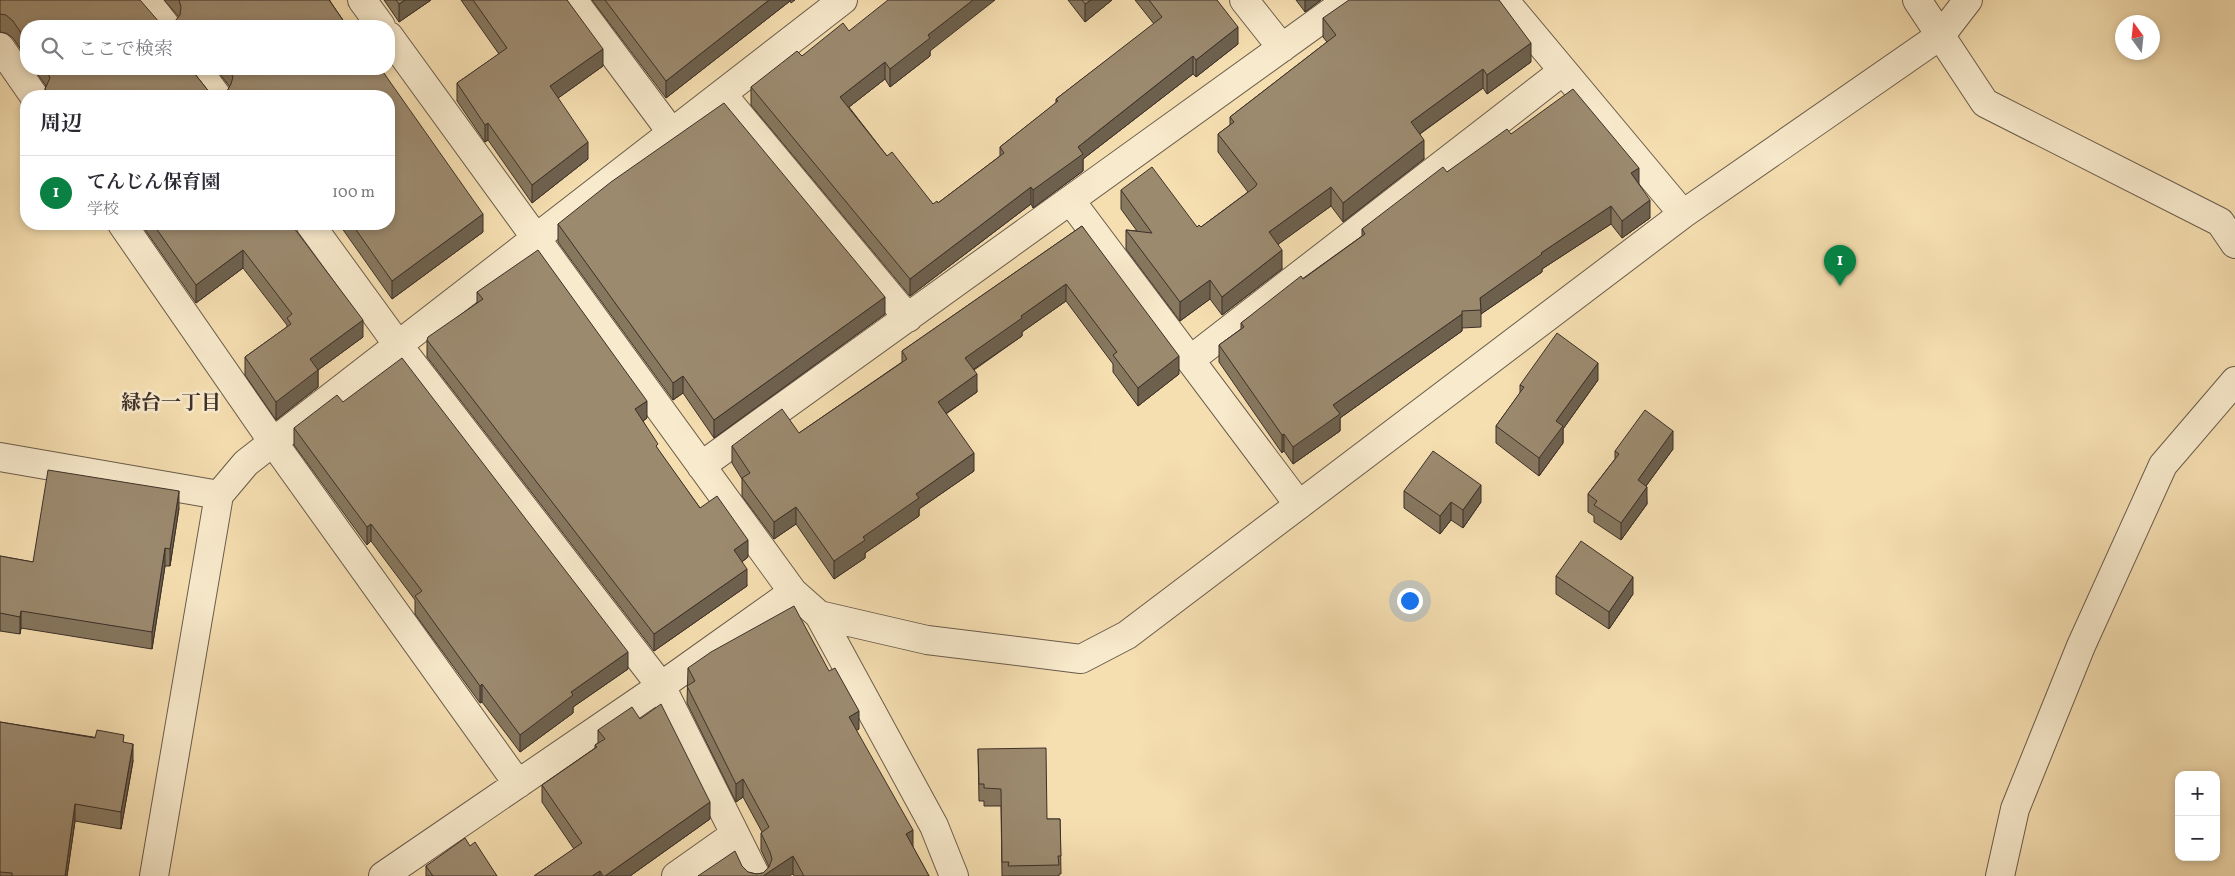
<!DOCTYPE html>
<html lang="ja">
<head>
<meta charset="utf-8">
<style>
	:root { --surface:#fff; --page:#f2f2f3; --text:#2b2b33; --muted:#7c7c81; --line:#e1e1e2; --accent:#0b8043 }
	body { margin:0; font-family:Vollkorn,"Noto Serif JP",serif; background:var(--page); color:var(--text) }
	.controls { position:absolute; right:15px; bottom:15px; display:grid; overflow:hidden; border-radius:10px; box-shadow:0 2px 8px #0003 }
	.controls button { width:45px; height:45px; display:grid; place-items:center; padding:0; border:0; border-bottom:1px solid var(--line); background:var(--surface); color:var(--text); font:25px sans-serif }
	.compass { position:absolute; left:2115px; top:15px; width:45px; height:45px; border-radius:50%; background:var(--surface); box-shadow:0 2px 8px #0003; rotate:345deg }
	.you { position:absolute; left:1409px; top:600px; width:18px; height:18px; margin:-12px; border:4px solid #fff; border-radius:50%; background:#1a73e8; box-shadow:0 0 0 8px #1a73e833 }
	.badge { display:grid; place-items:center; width:32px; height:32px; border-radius:50%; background:var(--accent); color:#fff; font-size:16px; font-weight:700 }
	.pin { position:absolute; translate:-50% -41px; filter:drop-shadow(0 1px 2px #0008) }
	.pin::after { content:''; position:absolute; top:26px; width:18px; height:15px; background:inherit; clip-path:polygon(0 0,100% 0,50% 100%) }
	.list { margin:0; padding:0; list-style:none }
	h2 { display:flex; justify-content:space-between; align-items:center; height:65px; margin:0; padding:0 20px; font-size:21px }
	h2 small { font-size:16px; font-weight:400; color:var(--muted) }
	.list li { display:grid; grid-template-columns:32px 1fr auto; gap:15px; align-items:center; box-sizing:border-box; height:75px; padding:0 20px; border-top:1px solid var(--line) }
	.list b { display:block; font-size:19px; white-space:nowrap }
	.list p { margin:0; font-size:16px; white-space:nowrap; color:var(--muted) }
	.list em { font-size:16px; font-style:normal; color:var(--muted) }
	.icon { flex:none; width:28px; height:28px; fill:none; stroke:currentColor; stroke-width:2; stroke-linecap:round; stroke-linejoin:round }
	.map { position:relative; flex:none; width:2235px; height:876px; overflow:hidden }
	.search { position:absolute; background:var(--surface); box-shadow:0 2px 8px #0003; left:20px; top:20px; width:375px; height:55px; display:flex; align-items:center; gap:12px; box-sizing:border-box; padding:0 18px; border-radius:20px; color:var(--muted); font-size:19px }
	.panel { position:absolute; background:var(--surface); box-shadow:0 2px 8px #0003; left:20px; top:90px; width:375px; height:140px; border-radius:20px }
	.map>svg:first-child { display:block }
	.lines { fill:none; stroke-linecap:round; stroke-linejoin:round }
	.minor-casing { stroke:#6a5c4b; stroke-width:30 }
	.minor { stroke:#f8eacc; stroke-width:28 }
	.wall { fill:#86775f; stroke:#3c3029 }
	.shaded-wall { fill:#6d614e; stroke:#3c3029 }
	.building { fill:#9c8a6f; stroke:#3c3029 }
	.labels { text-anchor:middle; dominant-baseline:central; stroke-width:5; stroke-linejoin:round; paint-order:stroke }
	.neighbourhood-label { font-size:20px; font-weight:bold; fill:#3c3029; stroke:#f8eacc }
</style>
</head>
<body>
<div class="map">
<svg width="2235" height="876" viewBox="0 0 2235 876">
	<rect width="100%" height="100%" fill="#f5deb0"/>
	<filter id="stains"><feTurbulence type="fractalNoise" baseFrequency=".004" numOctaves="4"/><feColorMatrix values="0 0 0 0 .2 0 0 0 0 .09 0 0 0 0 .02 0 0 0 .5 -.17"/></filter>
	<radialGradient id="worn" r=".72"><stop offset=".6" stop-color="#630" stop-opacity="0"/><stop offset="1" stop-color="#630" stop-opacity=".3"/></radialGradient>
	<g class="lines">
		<defs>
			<path id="minor" d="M146,0L166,26
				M362,0L381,26
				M573,0L672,133
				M1244,0L1282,48
				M1504,0L1683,214
				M1917,0L1985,103L2220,222L2235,244
				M389,36L793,592L819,615L934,826L954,876
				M0,47L34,96
				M197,69L217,96
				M722,94L908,318
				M1070,200L1299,505
				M122,224L273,442L518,784
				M310,224L398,345L661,686L756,876
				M1190,360L1563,71
				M0,457L219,495
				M701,466L1348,0
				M819,615L927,640L1081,659L1127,635L1683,214L1941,35L1968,0
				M154,876L219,495L246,463L843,0
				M383,876L661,686L793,592
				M676,876L734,835
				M2000,876L2015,809L2081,646L2163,465L2235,381"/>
		</defs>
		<use href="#minor" class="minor-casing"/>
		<use href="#minor" class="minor"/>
	</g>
	<path class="wall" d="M0,0L168,24L175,21L179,17L164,0H330V1L347,26H26V57L13,38L6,33L0,32Z
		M384,0H431L399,22Z
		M461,0H567L603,66L558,98L588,159L532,203L488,140L485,142L457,101V83L499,54Z
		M592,0H795L791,3L790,1L666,98Z
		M1068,0H1112L1085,22Z
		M1135,0H1217L1238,44L1196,77L1193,74L1083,159V171L1033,208L1031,204L910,296L751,105V87L802,56L849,31L930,51V56L890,87L885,79L849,107L887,156L933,204L938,203L1000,156V147L1056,103V99L1154,24Z
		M1296,0H1321L1305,12Z
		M1323,18L1531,62L1487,94L1483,88L1420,134L1424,159L1343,222L1331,206L1278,244L1282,269L1222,315L1210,299L1180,321L1126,249V230L1137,231L1121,209V190L1197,227H1201L1248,192L1218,152V134L1230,125V117L1327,42L1323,37Z
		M34,69H191L210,93L218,94L227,91L230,87L216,69H381L483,232L392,299L339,224H389V96H45V89L46,86Z
		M1511,134L1639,184L1650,218L1622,238L1611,224L1542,269V272L1481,314V327L1462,328V331L1340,418V431L1293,464L1284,451L1282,453L1219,362V345L1241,329V323L1362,236V229L1447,172Z
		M141,224H291L363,337L318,370V387L276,420L245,375V357L287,327V325L243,268L196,303Z
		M558,224L885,314L714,438L683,393L673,400L558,242Z
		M1082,226L1179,374L1138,406L1113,372V364L1066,301L1022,332V336L974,370L977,392L946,414L974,471L919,509V516L865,553V558L834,579L796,524L774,539L742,496V479L732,463V446L799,433L902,362V351Z
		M477,292L647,418L643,421L658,450L700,508L748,557L742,562L747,586L654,651L427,357V340L477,303Z
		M1598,380L1563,429V443L1539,476L1496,443V426L1520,393V385Z
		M343,402L628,669L573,707V713L520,752L482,702L480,703L415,614V600L371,541L367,545L294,445V428Z
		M1673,449L1646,486L1647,504L1621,540L1594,522V516L1588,512V494L1615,459V451Z
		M1404,491L1481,502L1463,528L1451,520L1440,534L1404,508Z
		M179,508L170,566H165L152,649L21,628L20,634L0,631V556L33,562Z
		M1556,576L1633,594L1609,629L1556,594Z
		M688,668L859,729L856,730L913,847L929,876H794L793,874L698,876L742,866L748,872L756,874L763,873L769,867L761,850V833L762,832L743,797L736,802L687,703Z
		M0,722L124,742L133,761L121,829L75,821L67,876H0Z
		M598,730L710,819L630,876H534L574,849L542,802V785L595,748V745L598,743Z
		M978,749L1047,819H1060L1061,874H1059V876H1002L1001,806H984V801H979Z
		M470,846L497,876H426V866Z"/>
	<path class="shaded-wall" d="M405,0H431L399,22V4Z
		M769,0H790V1L666,98V81Z
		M973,0H995L930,51V56L890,87V69L928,35Z
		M1091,0H1112L1085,22V4Z
		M1305,0H1321L1305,12Z
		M1238,27V44L1196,77V60Z
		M1531,43V62L1487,94V75Z
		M603,49V66L550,104V86Z
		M1193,56V74L1083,159V171L1033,208V190L1078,147Z
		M885,62V79L840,114V97Z
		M1483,69V88L1411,140V122Z
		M488,123V140L485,142V125Z
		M1424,140V159L1343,222V203Z
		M588,142V159L532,203V185Z
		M1639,168V185L1631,173Z
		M1031,187V204L910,296V279Z
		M1331,187V206L1269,251V232Z
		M1650,200V218L1622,238V221Z
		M1611,206V224L1542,269V272L1481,314L1480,298L1541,253Z
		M483,214V232L392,299V281Z
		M243,250V268L196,303V285Z
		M1282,250V269L1222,315V297Z
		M1210,280V299L1180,321V302Z
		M1066,284V301L1022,332V336L965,375V358L1021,316Z
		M885,297V314L714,438V420Z
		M1462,314V331L1340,418V431L1293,464V447L1333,405Z
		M363,320V337L318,370V387L276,420V402L310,359Z
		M1179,356V374L1138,406V388Z
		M1598,363V380L1563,429V443L1539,476V458L1556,421Z
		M977,374V392L938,419V402Z
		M683,376V393L673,400V383Z
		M647,401V418L635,427V409Z
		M1673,431V449L1638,497V480Z
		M1284,434V451L1282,453V435Z
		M974,453V471L919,509V516L865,553V558L834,579V561L916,494Z
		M1481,485V502L1463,528V510Z
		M1647,487V504L1621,540V523Z
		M179,491V508L170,566V549Z
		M1451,502V520L1440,534V516Z
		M796,507V524L774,539V522Z
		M371,524V541L367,545V527Z
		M748,540V557L734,568V550Z
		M165,548V566L152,649V632Z
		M747,569V586L654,651V634Z
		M1633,577V594L1609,629V612Z
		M21,611V628L20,634V617Z
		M628,652V669L573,707V713L520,752V735L571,692Z
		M482,684V702L480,703V686Z
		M859,711V729L849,735V717Z
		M133,744V761L121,829V812Z
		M743,779V797L736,802V784Z
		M710,802V819L630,876H605Z
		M75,804V821L67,876H65Z
		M913,830V847L906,834Z
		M793,856V874L789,876H763Z
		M600,871V876H592Z"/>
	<path class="building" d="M0,0H140L160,23L168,24L175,21L180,15L181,7L179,0H329L347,26H26V40L13,21L6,15L0,14Z
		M396,0H405L399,4Z
		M473,0H567L603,49L550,86L588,142L532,185L488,123L485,125L457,83L507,48Z
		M605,0H769L666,81Z
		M888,0H973L928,35L930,38L890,69L885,62L840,97L887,156L892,152L933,204L937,201L938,203L1004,153L1000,147L1058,101L1056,99L1162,17L1149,0H1217L1238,27L1196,60L1193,56L1078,147L1083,154L1033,190L1031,187L910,279L751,87L797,51L802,56L843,23L849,31Z
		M1082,0H1091L1085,4Z
		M1349,0H1499L1531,43L1487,75L1483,69L1411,122L1424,140L1343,203L1331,187L1269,232L1282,250L1222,297L1210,280L1180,302L1126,230L1152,233L1121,190L1152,167L1197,227L1199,225L1201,227L1255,187L1257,184L1218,134L1234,122L1230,117L1336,35L1323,18Z
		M46,69H191L210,93L218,94L227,91L231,84L233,77L229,69H381L483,214L392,281L352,224H389V96H51L45,89L50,78Z
		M1573,89L1639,168L1631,173L1650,200L1622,221L1611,206L1541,253L1542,254L1480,298L1481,310L1462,311V314L1333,405L1340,414L1293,447L1284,434L1282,435L1219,345L1244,327L1241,323L1301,276L1303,279L1365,234L1362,229L1443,167L1447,172L1507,129L1511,134Z
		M724,103L885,297L714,420L683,376L673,383L558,224L611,182Z
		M153,224H291L363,320L310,359L318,370L276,402L245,357L291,324L287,318L292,314L243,250L196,285Z
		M1082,226L1179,356L1138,388L1113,355L1117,352L1066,284L1021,316L1022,318L965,358L977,374L938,402L974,453L916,494L919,498L863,537L865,540L834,561L796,507L774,522L742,478L750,473L732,446L782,409L799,433L907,359L902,351Z
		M538,250L647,401L635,409L658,444L656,446L700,508L717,496L748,540L734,550L747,569L654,634L427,340L428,337L483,299L477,292Z
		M1557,333L1598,363L1556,421L1563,426L1539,458L1496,426L1524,387L1520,385Z
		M402,358L628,652L571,692L573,695L520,735L482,684L480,686L415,596L422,591L371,524L367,527L294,428L337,395L343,402Z
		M1645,410L1673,431L1638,480L1647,487L1621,523L1594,505L1597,501L1588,494L1619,454L1615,451Z
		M1433,451L1481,485L1463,510L1451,502L1440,516L1404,491Z
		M48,470L179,491L170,549L165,548L152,632L21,611L20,617L0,613V556L33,562Z
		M1581,541L1633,577L1609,612L1556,576Z
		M794,606L829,671L835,668L859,711L849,717L913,830L906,834L929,876H804L793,856L763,876H698L735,851L742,866L748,872L756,874L763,873L769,867L772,859L770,852L761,833L769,827L743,779L736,784L687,686L695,681L688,668L711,652Z
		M661,704L710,802L605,876H603L600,871L592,876H534L582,843L542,785L597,747L595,745L605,739L598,730L632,707L640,719Z
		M0,722L95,738L97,730L124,735L123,742L133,744L121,812L75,804L65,876H12V873L0,872Z
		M1046,748L1047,819H1060L1061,856H1058L1059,865L1008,866L1009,862H1002L1001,789L984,788V784H979L978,749Z
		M465,838L470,846L475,842L497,876H433L426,866Z"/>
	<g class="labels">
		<g class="neighbourhood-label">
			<text x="171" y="404">緑台一丁目</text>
		</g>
	</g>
	<rect width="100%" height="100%" filter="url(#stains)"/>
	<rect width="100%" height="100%" fill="url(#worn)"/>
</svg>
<div class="controls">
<button>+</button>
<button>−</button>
</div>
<svg class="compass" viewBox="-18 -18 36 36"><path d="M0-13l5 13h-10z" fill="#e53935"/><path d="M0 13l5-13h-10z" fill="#7c7c81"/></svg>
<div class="you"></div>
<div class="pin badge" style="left:1840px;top:286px">1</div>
<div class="search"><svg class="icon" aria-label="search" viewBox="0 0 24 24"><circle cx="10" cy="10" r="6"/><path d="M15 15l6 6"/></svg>ここで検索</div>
<section class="panel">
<h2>周辺<small></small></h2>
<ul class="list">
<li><span class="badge">1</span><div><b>てんじん保育園</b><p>学校</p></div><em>100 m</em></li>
</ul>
</section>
</div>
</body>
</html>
